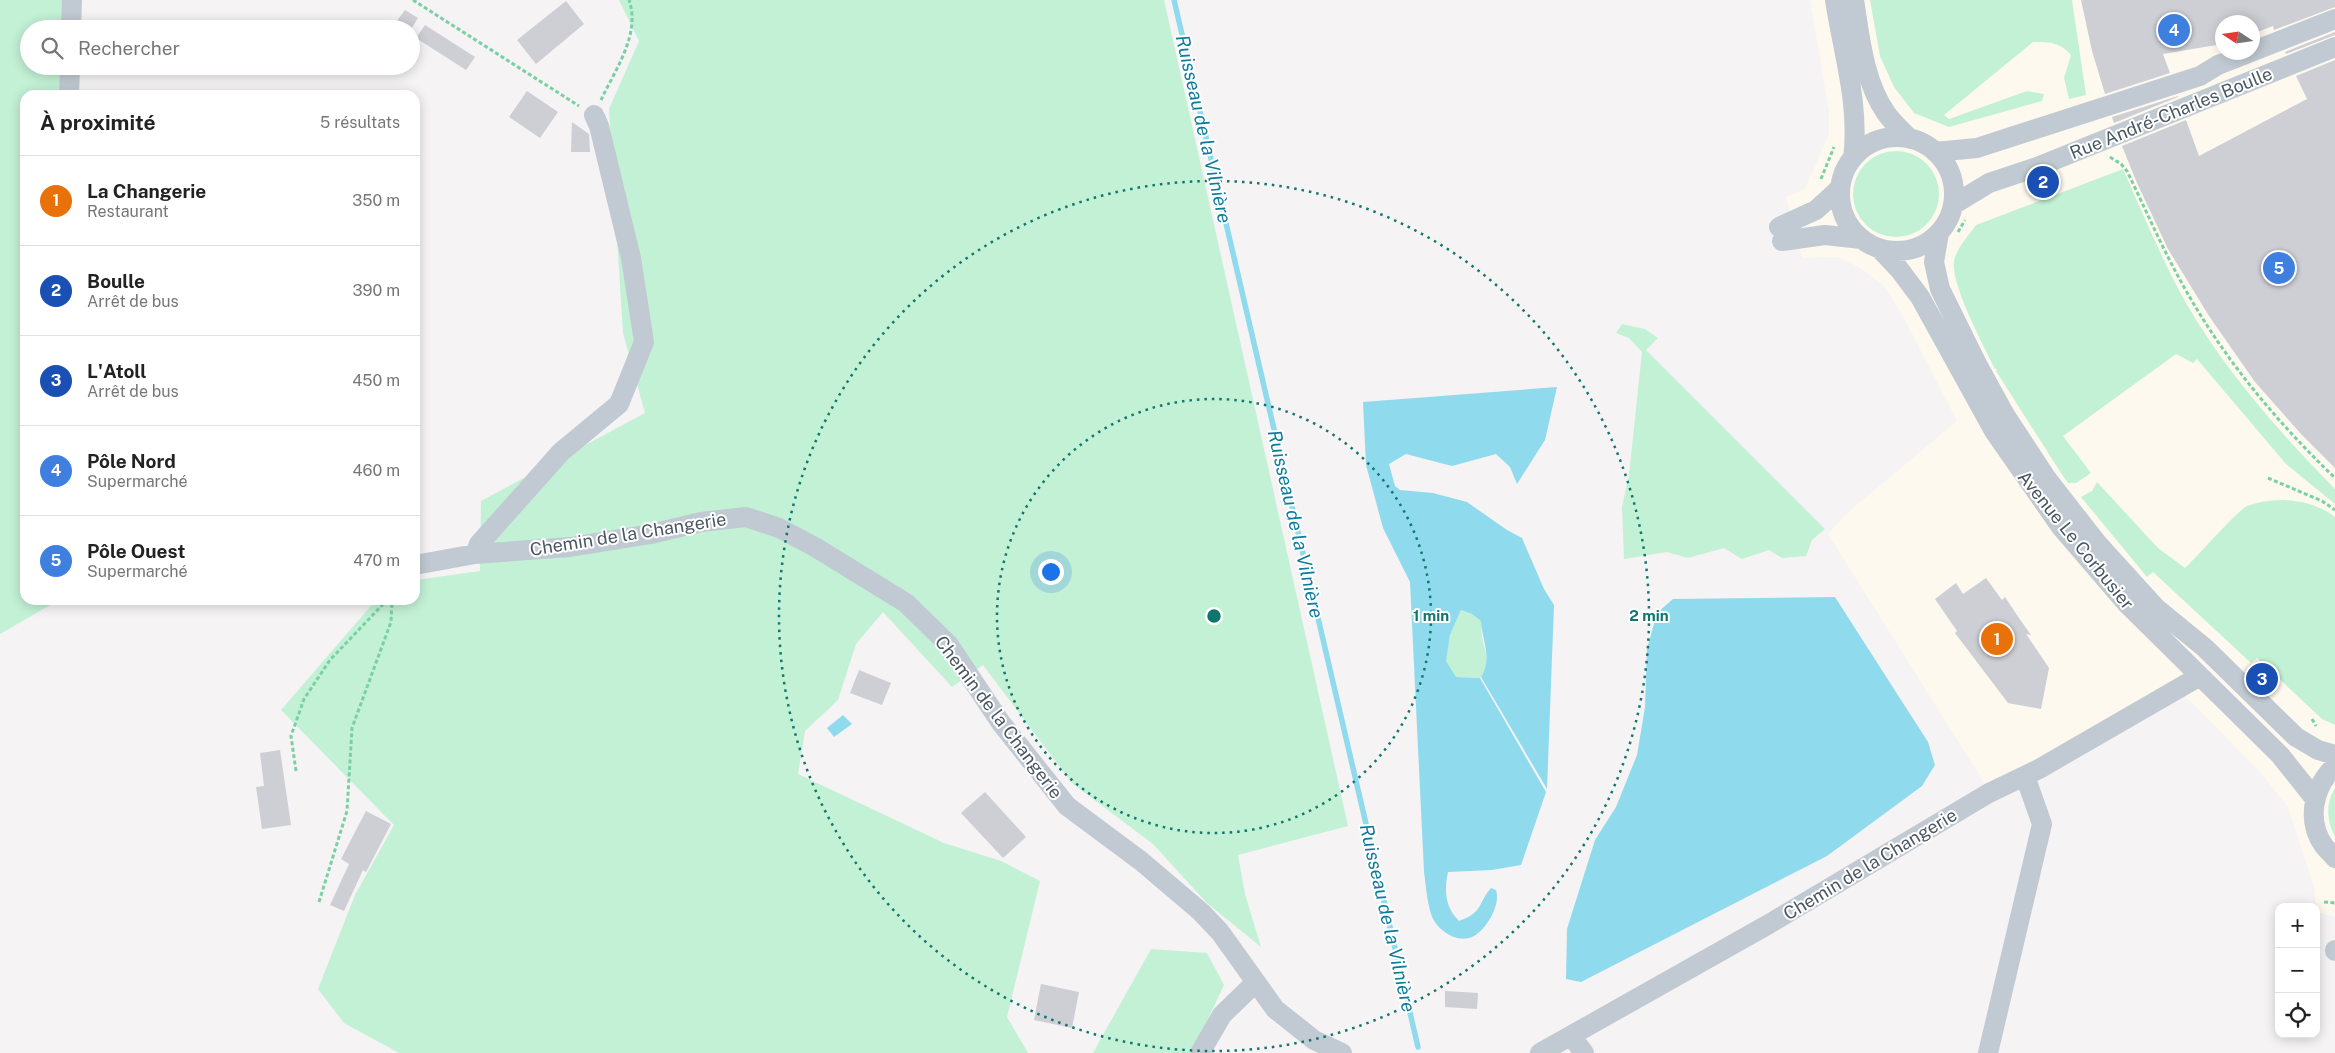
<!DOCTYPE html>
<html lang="fr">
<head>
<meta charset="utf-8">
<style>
	:root { --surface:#fff; --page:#f2f2f2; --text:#222; --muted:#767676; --line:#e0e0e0; --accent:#1a73e8 }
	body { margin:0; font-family:"Public Sans",sans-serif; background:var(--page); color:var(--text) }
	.controls { position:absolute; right:15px; bottom:15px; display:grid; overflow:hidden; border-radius:10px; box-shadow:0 2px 12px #0003 }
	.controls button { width:45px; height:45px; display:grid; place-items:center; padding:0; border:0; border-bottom:1px solid var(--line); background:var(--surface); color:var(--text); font:25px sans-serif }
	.compass { position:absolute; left:2215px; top:15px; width:45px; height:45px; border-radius:50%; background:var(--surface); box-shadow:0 2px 12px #0003; rotate:282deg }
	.you { position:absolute; left:1050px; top:571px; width:18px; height:18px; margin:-12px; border:4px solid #fff; border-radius:50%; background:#1a73e8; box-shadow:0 0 0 8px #1a73e833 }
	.badge { display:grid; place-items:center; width:32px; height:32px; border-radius:50%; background:var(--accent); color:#fff; font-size:16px; font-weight:700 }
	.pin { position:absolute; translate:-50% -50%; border:2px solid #fff; box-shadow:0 1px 5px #0006 }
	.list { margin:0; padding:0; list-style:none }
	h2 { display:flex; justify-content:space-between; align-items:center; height:65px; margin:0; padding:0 20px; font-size:21px }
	h2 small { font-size:16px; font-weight:400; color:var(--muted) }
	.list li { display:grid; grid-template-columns:32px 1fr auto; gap:15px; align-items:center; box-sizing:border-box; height:90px; padding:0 20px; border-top:1px solid var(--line) }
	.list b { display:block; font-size:19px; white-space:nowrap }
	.list p { margin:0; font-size:16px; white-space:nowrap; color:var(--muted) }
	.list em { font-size:16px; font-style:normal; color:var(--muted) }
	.icon { flex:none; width:28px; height:28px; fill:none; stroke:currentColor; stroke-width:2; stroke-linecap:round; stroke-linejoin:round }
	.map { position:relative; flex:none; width:2335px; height:1053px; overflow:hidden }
	.search { position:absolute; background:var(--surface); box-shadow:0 2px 12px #0003; left:20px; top:20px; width:400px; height:55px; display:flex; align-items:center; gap:12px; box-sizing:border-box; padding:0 18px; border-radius:28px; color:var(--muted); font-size:19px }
	.panel { position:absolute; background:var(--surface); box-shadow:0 2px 12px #0003; left:20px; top:90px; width:400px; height:515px; border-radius:15px }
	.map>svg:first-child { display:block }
	.commercial { fill:#fdf9ef; fill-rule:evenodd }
	.green { fill:#c3f1d5 }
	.water { fill:#90daee }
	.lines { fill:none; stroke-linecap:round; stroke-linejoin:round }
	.stream { stroke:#90daee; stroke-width:5.5 }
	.building { fill:#cdcfd5 }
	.path { stroke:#7ad0a6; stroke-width:3; stroke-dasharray:4 2.5; stroke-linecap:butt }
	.minor { stroke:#c1cad2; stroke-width:20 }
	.ring { fill:none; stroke:#0f766e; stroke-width:2.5; stroke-dasharray:2.5 5 }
	.labels { text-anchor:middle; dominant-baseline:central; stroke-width:4; stroke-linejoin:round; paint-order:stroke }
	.street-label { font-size:18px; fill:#4a5661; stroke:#fff }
	.water-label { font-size:19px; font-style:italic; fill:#0c7c9b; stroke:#fff }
	.centre { fill:#0f766e; stroke:#fff; stroke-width:2.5 }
	.ring-label { font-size:15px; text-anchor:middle; font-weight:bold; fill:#0f766e; stroke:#fff; stroke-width:4; stroke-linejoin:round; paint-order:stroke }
</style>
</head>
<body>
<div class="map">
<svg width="2335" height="1053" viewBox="0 0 2335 1053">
	<rect width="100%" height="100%" fill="#f5f3f3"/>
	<path class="commercial" d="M1810,0H2335V917L2316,912L2314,887L2288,807L2259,771L2176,687L2114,726L1985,784L1828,534L1847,513L1957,421L1905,320L1884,286L1859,267L1837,257L1802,258L1786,197L1805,189L1829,134V112ZM2222,22H2252V52H2222Z"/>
	<path class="green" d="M0,0H65L64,29H29V66H63L62,95H25V600H59L0,634Z
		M619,0H1164L1348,826L1238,855L1245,894L1261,947L1207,903L1153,844L1072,783L983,665L952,687L883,612L856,644L838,700L805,731L798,774L944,843L1001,861L1040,881L1007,1017L1028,1053H399L344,1023L318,989L355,895L394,825L281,710L376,600H415V580L480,571L481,501L645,413L623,333L609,109L639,41Z
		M1870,0H2072L2086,95L2069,99L2064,78L2071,55C2060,42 2049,42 2033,42L1944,115L1949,119L2027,91L2044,94L2042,101L1949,127L1914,113L1894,87L1880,56Z
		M1853 194a43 43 0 1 1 86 0a43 43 0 1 1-86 0Z
		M2123,169C2143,214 2162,260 2186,303C2226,372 2279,432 2335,489V504L2286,464L2197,359L2193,363L2176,354L2063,436L2091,473L2076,483H2068L2061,473L1996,371L1997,369H1995C1984,347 1950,283 1954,261C1956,249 1969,235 1976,225Z
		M1622,324L1645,329L1658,338L1646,350L1825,529L1812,540L1806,556L1782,558L1769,550L1742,559L1724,548L1688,558L1667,552L1624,559L1622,507L1629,475L1642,352L1629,338L1616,333Z
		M2097,482L2158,548L2185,568C2196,558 2238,510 2247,506C2275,496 2311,498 2335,517V725L2322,719L2257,658L2251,663L2153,572L2147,577L2081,497L2092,491Z
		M1461,610L1472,614L1482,621C1482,626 1481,632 1482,637C1485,651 1492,666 1480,678L1456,677L1445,661L1450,635Z
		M2335,788V837C2327,821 2325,804 2335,788Z
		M1151,949L1207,953L1224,985L1192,1053H1093Z"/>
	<path class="water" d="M1557,387L1545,440L1517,484L1510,467L1496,454L1452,466L1406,454L1389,464L1395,486L1400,490L1433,493L1467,502L1507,530L1522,538L1544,589L1554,605L1547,789L1481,677C1493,659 1482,640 1481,621L1472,614L1461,610L1450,635L1446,661L1456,677L1480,678L1546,792L1521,865L1492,870L1448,872C1444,891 1445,907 1459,921C1484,912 1477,904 1491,888L1496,890C1501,904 1487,929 1474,936C1458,945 1436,930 1431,914C1427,901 1426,886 1424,872L1410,582L1383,528L1366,465L1363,402Z
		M1835,597L1928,742L1935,765L1922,786L1827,856L1581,982L1566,979L1567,929L1595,840L1616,807L1637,755L1645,707L1647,649L1657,613L1673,599Z
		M843,715L852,724L834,737L827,728Z"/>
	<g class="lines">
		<path class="stream" d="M1174,0L1418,1047"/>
	</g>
	<path class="building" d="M2081,0H2335V7L2274,30L2273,26L2252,34V22H2222V44L2163,54L2170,73L2105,94L2092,51Z
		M566,1L584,24L536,64L517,40Z
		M405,10L418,18L411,29H407L396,22Z
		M425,25L475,57L466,70L416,38Z
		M2335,32V35L2286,54L2285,52Z
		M2335,60V468L2301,434L2255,382L2209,316L2168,249L2137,183L2122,146L2186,120L2199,156L2307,99L2296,76Z
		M527,91L558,112L540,138L509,117Z
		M2178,96V97L2114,123L2112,117Z
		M572,122L589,134L590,152H571Z
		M1986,578L2002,600L2005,597L2019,618L2031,635L2026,634L2049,668L2041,709L2008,703L1955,633L1957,631L1935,599L1956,583L1963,594Z
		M859,670L891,683L882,705L850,693Z
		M280,750L291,825L262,829L256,787L264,786L260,753Z
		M985,792L1026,837L1003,858L961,813Z
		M366,811L391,824L366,872L363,870L344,911L330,905L349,864L341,859Z
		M1041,984L1079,992L1072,1028L1034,1020Z
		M1445,991L1478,993L1477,1009L1445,1007Z"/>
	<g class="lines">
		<path class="path" d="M413,0L579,106
			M601,100C615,70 641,34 629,0
			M2110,157L2121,164L2127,171C2146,210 2163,250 2184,287C2224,359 2276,421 2335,478
			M1821,179L1834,147
			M1958,232L1965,220
			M2268,478L2322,501L2335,510
			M2312,719L2316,726
			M296,771L291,736L304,699L330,660L387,600
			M319,902L347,811L352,728L391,622L392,600
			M2324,902L2335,903"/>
		<path class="minor" d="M1835,0C1843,53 1860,105 1853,158
			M1854,0C1860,37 1864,82 1886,113C1893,123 1902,131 1910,139
			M71,29L72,0
			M69,95L70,66
			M1840 194a57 57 0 1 1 114 0a57 57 0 1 1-114 0Z
			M1935,152L1977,148L2200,76L2218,65L2335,19
			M1953,205L1989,183L2037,167L2335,47
			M1779,227L1816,210L1840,188
			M1939,233L1934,262L1940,289L1976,362L2005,415L2047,479L2097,543L2156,608L2205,648L2296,737L2318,750L2335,755
			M1782,241L1825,235L1861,239
			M1880,249L1899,269L1920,297L1994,431L2061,527L2127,604L2280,755L2315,799
			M475,554L479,544L561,452L619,404L644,342L631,258L599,126L594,115
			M415,565L475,554L570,547L651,534L701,522L746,517L779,528L815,547L906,603L949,645L1001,723L1067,806L1141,861L1201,912L1220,932L1275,1009L1314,1040L1342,1053
			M2335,766C2313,787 2306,821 2324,846C2327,850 2332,854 2335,858
			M2335,951V950
			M1572,1037L1584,1053
			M1200,1053L1222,1015L1255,983
			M1540,1053L1769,924L1989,793L2039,769L2200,676
			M1988,1053L2042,824L2025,776"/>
	</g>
	<g class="ring">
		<circle cx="1214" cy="616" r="217"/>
		<circle cx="1214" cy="616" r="435"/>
	</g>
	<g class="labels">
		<g class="street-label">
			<text transform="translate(2171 113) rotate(-22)">Rue André-Charles Boulle</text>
			<text transform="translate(628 534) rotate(-9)">Chemin de la Changerie</text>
			<text transform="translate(2076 540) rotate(51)">Avenue Le Corbusier</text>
			<text transform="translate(999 717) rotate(53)">Chemin de la Changerie</text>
			<text transform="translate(1870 864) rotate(-31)">Chemin de la Changerie</text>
		</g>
		<g class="water-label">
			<text transform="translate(1204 129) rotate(77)">Ruisseau de la Vilnière</text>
			<text transform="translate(1296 524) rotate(77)">Ruisseau de la Vilnière</text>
			<text transform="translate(1388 918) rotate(77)">Ruisseau de la Vilnière</text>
		</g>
	</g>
	<circle cx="1214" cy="616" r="8" class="centre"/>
	<g class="ring-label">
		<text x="1431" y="621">1 min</text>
		<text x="1649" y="621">2 min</text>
	</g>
</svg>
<div class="controls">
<button>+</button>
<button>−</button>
<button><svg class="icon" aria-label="locate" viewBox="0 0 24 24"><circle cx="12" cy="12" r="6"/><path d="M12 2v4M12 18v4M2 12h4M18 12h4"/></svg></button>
</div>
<svg class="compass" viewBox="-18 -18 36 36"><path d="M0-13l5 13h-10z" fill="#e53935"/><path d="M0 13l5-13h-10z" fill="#767676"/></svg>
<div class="you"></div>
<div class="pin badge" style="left:1997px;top:639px;background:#e8710a">1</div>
<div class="pin badge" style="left:2043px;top:182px;background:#1a4fb4">2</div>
<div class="pin badge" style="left:2262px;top:679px;background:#1a4fb4">3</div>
<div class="pin badge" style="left:2174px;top:30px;background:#3f7fe0">4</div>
<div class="pin badge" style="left:2279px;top:268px;background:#3f7fe0">5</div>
<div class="search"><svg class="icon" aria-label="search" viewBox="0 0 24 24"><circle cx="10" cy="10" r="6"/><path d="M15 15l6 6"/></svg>Rechercher</div>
<section class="panel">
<h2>À proximité<small>5 résultats</small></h2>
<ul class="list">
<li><span class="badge" style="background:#e8710a">1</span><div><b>La Changerie</b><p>Restaurant</p></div><em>350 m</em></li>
<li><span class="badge" style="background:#1a4fb4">2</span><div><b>Boulle</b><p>Arrêt de bus</p></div><em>390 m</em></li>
<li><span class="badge" style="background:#1a4fb4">3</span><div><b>L'Atoll</b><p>Arrêt de bus</p></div><em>450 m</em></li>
<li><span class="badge" style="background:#3f7fe0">4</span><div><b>Pôle Nord</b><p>Supermarché</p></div><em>460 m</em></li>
<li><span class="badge" style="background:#3f7fe0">5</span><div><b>Pôle Ouest</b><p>Supermarché</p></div><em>470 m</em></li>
</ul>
</section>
</div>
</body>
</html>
